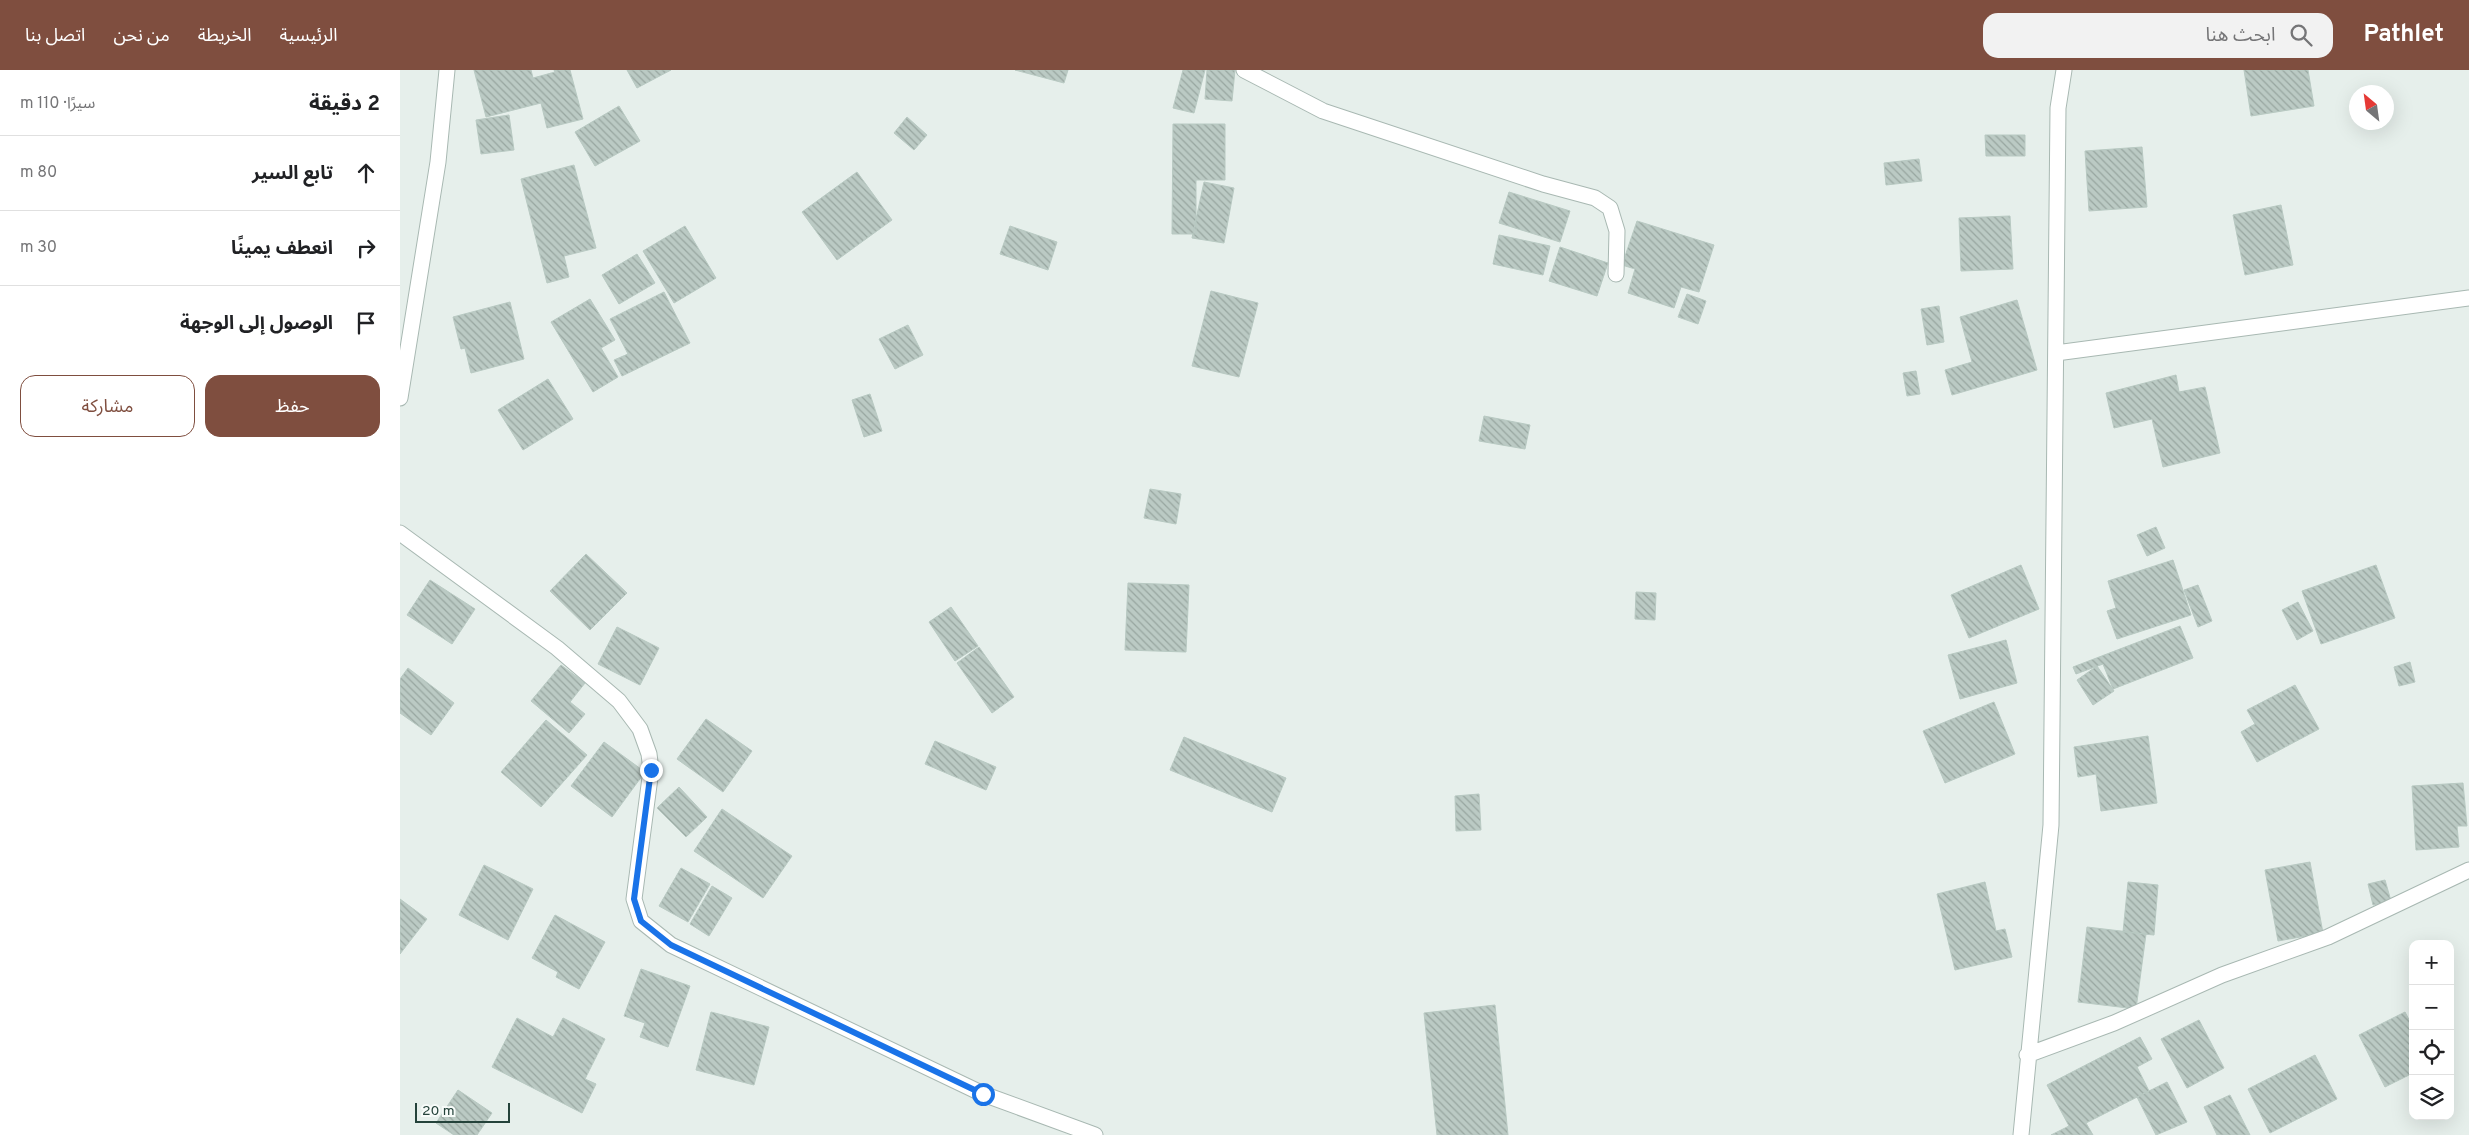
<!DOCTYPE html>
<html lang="ar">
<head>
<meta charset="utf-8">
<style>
	:root { --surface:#fff; --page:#f2f2f2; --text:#202124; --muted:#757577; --line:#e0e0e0; --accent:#7f4e3f }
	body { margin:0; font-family:Overpass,"Noto Sans Arabic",sans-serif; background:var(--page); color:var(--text); direction:rtl }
	.controls { position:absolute; right:15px; bottom:15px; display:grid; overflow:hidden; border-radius:10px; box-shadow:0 5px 20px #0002 }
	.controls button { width:45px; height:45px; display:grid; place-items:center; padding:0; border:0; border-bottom:1px solid var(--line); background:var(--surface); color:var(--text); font:25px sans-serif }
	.compass { position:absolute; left:1949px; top:15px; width:45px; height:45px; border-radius:50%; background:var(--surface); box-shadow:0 5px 20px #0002; rotate:331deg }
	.scale { position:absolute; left:15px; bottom:12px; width:95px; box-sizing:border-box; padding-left:5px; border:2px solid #24423a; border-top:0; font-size:14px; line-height:18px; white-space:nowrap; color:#24423a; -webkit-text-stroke:4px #f7fbf9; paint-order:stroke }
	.stop { position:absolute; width:15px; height:15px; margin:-11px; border:4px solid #1a73e8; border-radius:50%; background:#fff }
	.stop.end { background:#1a73e8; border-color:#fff; box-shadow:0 1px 5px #0008 }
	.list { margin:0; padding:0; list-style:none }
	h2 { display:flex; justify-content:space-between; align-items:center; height:65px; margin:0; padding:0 20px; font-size:21px }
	h2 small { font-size:16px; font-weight:400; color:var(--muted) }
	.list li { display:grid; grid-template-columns:32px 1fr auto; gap:15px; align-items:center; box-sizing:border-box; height:75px; padding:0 20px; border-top:1px solid var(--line) }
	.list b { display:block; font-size:19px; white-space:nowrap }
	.list em { font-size:16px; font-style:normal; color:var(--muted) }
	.actions { display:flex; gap:10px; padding:15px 20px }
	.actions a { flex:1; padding:11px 0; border:1px solid var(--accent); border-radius:15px; text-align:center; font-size:18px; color:var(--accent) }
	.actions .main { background:var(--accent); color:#fff }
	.icon { flex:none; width:28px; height:28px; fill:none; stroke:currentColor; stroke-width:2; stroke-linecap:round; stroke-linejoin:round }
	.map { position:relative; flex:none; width:2069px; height:1065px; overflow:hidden; direction:ltr }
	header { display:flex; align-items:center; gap:30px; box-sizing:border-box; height:70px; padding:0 25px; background:var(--accent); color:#fff }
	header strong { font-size:24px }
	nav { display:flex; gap:28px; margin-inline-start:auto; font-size:18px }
	.search { width:350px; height:45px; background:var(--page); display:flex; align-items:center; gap:12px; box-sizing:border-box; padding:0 18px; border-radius:15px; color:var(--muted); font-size:19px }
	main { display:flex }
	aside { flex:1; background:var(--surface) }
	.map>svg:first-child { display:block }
	.building { fill:url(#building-back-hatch); stroke:#b8c9c2 }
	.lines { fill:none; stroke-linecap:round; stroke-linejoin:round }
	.minor-casing { stroke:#a8b8b2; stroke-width:17 }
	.tertiary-casing { stroke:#a8b8b2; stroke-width:17 }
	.minor { stroke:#fff; stroke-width:15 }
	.tertiary { stroke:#fff; stroke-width:15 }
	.route { stroke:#1a73e8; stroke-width:6 }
</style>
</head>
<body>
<header>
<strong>Pathlet</strong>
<div class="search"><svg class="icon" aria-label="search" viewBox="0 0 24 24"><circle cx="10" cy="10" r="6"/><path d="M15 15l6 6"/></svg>ابحث هنا</div>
<nav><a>الرئيسية</a><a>الخريطة</a><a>من نحن</a><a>اتصل بنا</a></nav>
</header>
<main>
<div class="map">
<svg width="2069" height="1065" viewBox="0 0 2069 1065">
	<defs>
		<pattern id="building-back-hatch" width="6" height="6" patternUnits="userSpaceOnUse" patternTransform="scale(1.25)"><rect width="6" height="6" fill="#bbcac4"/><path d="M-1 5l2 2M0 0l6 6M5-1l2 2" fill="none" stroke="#98a6a0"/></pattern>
	</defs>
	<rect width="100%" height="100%" fill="#e6efeb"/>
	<path class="building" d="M74,0H131L133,8L155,2L154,0H170L183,49L147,58L141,33L86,47Z
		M227,0H271L237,18Z
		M615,0H668L664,13Z
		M783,0H805L794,43L773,38Z
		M807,0H835L832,31L805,29Z
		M1844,0H1908L1914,36L1851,46Z
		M219,36L240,71L195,96L175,62Z
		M109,45L114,80L81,84L76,50Z
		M507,47L527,65L514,80L494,63Z
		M773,54H825V110H796V164H772Z
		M1585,65H1625V86H1586Z
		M1742,77L1747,137L1689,141L1685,81Z
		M1519,89L1522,111L1486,115L1484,93Z
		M174,95L196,178L164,186L169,207L147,213L121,109Z
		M457,102L492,150L437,190L402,142Z
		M804,112L834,118L824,173L792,168Z
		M1109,122L1170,141L1160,172L1099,153Z
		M1881,135L1893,195L1845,205L1833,145Z
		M1610,146L1613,199L1561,201L1559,148Z
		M1237,151L1314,175L1299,222L1281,217L1274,238L1228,223L1235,199L1222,195Z
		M285,156L316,208L274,233L243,181Z
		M610,156L657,172L648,200L600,184Z
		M1099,165L1150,176L1143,205L1093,194Z
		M1160,177L1208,193L1197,226L1149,211Z
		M237,184L255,213L219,234L202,205Z
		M811,221L858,233L839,307L792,296Z
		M264,222L290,273L222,306L214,290L228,284L210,249Z
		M1287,224L1306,231L1298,254L1278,247Z
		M190,229L215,270L201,278L218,307L193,322L151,252Z
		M1617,230L1637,300L1552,325L1545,300L1572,292L1560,247Z
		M110,232L124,289L71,303L65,278L61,279L53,247Z
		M1539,236L1544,272L1527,275L1521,239Z
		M508,255L523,285L495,299L479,269Z
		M1516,301L1520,324L1507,326L1503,303Z
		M1776,305L1779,322L1805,317L1820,383L1763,397L1752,349L1714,358L1706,323Z
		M148,309L173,349L123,380L98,340Z
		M470,324L482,361L464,367L452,330Z
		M1084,346L1130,355L1125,379L1079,371Z
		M750,419L781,424L776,454L744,448Z
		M1756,457L1765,478L1747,486L1737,465Z
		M186,484L227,523L190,560L150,521Z
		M1773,490L1791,545L1717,569L1707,541L1716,538L1708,511Z
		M1621,495L1639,539L1569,568L1551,525Z
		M1976,495L1995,548L1921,574L1902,521Z
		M30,510L75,539L52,574L7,545Z
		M728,513L789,515L786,582L725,580Z
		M1798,515L1812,551L1798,557L1784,520Z
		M1236,522L1256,523L1255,550L1235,549Z
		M1898,532L1913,561L1897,570L1882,540Z
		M551,537L578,576L555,591L529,552Z
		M1780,556L1793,588L1713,619L1703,594L1676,604L1673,597Z
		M217,557L259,578L240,615L198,594Z
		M1606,570L1617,613L1560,629L1548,585Z
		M579,577L614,627L592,643L557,593Z
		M2010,592L2015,612L1999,616L1994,597Z
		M161,595L185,613L170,632L185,644L169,663L131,631Z
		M1697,596L1714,621L1693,635L1677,610Z
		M8,598L54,633L31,665L0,643V609Z
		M1895,615L1919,659L1857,692L1841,662L1855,654L1847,640Z
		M1594,632L1615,684L1545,713L1523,661Z
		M306,649L352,681L323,722L277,689Z
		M146,650L187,685L141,737L101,702Z
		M1748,666L1757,733L1701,741L1696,704L1678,707L1674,677Z
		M784,667L886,708L872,742L770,700Z
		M535,671L596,697L586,720L525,694Z
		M204,672L245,702L212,747L171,716Z
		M2063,713L2067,756H2057L2059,777L2016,780L2012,716Z
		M279,717L307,747L286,767L257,738Z
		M1079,724L1081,760L1056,761L1055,726Z
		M322,739L392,786L363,828L294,781Z
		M1910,792L1923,863L1878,871L1865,800Z
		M84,795L133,819L108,870L59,845Z
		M281,798L310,814L288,852L259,836Z
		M1985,810L1991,831L1973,835L1968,814Z
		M1585,812L1596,861L1605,859L1612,887L1555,900L1537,824Z
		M1728,812L1758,815L1754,865L1723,862Z
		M312,816L332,828L309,866L290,854Z
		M0,829L27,849L0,884Z
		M155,845L205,872L179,919L156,907L158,902L132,888Z
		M1687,857L1746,864L1736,939L1678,932Z
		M241,899L290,916L268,977L240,967L245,953L224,946Z
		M1095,935L1108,1065H1037L1024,943Z
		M311,942L369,957L354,1015L296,1000Z
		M2005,942L2013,957V1003L1985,1017L1959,965Z
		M117,948L153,967L163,948L205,969L185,1009L196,1014L182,1043L92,997Z
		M1799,950L1824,998L1787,1018L1761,969Z
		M1740,967L1752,989L1737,997L1749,1021L1686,1053L1693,1065H1651L1669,1056L1647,1015Z
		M1915,985L1937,1029L1870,1063L1848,1019Z
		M1767,1012L1787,1052L1756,1065L1737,1027Z
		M58,1020L92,1043L77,1065H54L36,1053Z
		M1830,1025L1850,1065H1817L1804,1037Z"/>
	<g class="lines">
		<defs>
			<path id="minor" d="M844,0L923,41L1143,114L1195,128L1210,138L1217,161L1216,204
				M1656,283L2069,228
				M0,463L157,578L219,631L240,659L249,684L251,700L234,829L241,851L271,875L583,1024L695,1065
				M1627,985L1714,953L1822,905L1928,867L2069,800
				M1621,1065L1651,755L1658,38L1664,0"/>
			<path id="tertiary" d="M0,328L38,92L47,0"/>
		</defs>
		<use href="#minor" class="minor-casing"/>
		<use href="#tertiary" class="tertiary-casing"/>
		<use href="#minor" class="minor"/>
		<use href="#tertiary" class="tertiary"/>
	</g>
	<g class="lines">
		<path class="route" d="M251,700L234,829L241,851L271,875L583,1024"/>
	</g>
</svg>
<div class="controls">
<button>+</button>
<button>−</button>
<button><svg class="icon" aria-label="locate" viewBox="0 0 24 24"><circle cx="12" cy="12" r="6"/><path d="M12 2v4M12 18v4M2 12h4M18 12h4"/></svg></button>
<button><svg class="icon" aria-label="layers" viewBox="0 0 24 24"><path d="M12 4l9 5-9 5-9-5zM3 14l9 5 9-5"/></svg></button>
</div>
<svg class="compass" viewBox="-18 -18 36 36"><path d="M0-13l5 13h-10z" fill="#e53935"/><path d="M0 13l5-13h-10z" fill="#757577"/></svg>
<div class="scale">20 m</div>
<div class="stop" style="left:583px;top:1024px"></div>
<div class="stop end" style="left:251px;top:700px"></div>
</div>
<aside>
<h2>2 دقيقة<small>سيرًا · 110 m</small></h2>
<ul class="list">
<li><svg class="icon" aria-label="ahead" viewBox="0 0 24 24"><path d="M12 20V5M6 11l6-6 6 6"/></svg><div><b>تابع السير</b></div><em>80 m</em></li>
<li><svg class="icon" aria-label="right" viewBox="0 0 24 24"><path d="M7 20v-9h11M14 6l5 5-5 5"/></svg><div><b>انعطف يمينًا</b></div><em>30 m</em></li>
<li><svg class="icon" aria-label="arrive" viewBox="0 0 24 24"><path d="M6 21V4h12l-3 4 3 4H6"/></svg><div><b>الوصول إلى الوجهة</b></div></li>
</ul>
<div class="actions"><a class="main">حفظ</a><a>مشاركة</a></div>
</aside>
</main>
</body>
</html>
